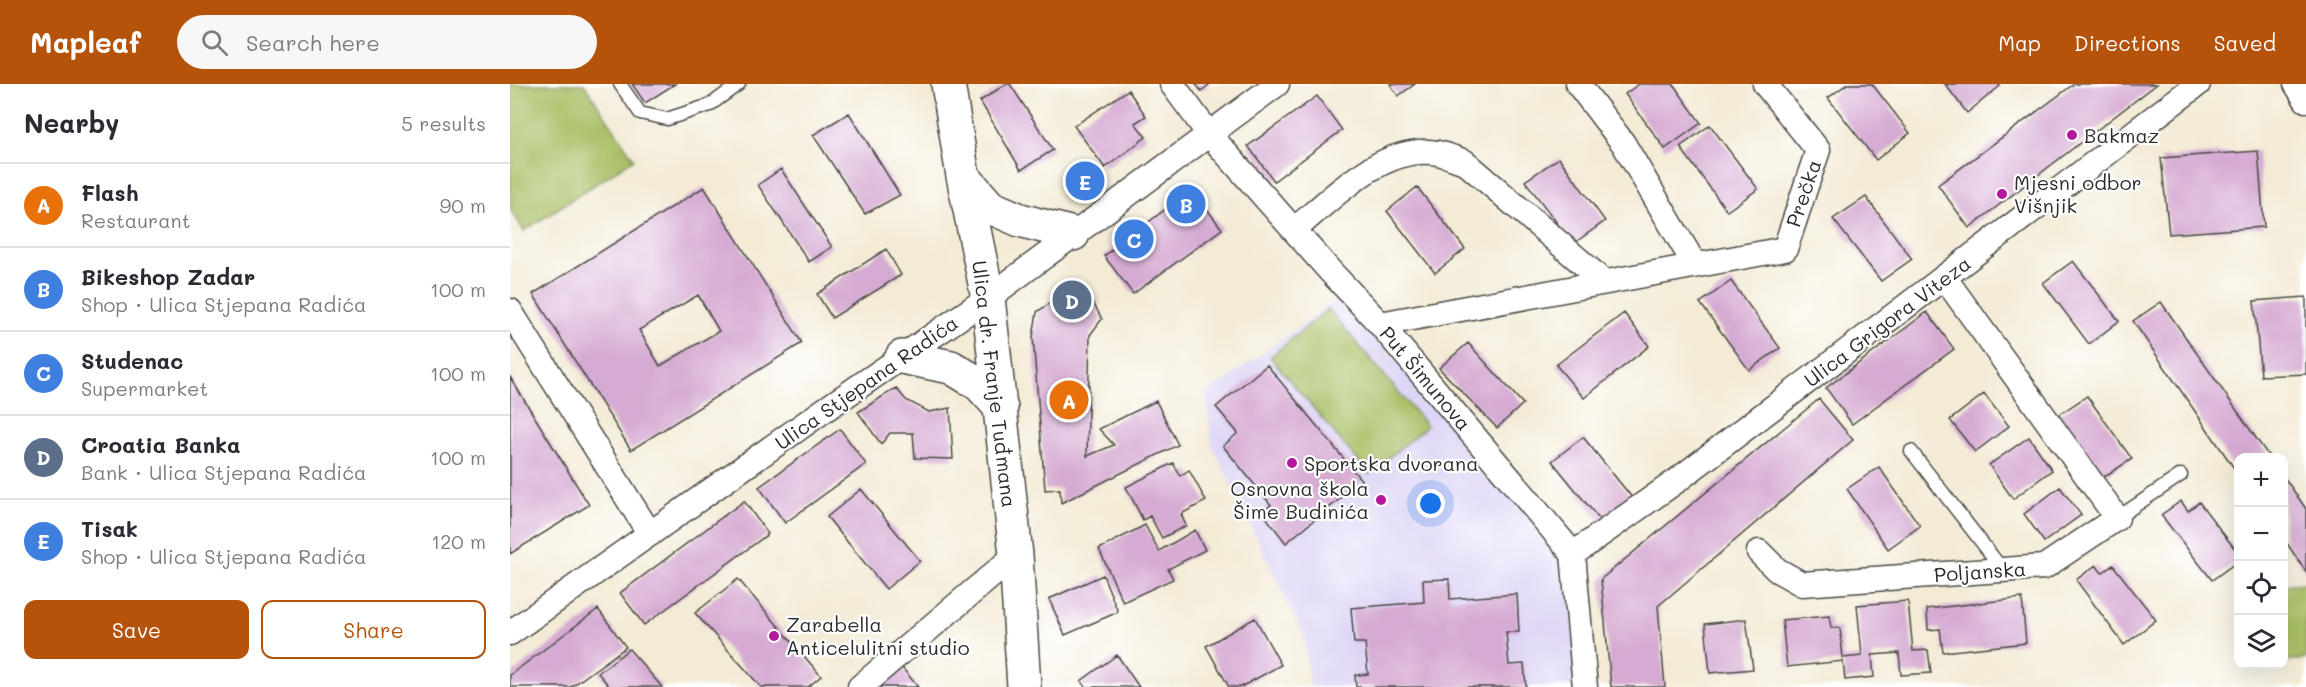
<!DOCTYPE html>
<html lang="en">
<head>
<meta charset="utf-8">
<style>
	:root { --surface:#fff; --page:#f7f7f7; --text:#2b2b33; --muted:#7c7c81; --line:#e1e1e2; --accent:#b45309 }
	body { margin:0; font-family:Mali,sans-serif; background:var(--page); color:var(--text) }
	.controls { position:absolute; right:18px; bottom:18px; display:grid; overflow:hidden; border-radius:12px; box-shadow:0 6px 24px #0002 }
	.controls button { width:54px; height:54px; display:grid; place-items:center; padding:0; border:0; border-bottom:2px solid var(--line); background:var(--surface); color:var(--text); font:30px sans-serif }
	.you { position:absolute; left:921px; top:420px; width:21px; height:21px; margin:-15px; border:4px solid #fff; border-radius:50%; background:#1a73e8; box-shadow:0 0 0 9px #1a73e833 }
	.badge { display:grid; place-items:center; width:39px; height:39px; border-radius:50%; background:var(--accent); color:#fff; font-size:20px; font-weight:700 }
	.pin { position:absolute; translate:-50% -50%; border:3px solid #fff; box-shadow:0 2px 6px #0006 }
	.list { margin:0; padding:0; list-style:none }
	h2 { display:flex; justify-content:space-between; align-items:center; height:78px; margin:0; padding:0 24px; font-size:26px }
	h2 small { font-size:20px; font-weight:400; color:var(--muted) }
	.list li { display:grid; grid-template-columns:39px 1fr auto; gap:18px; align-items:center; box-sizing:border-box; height:84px; padding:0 24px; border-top:2px solid var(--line) }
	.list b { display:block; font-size:22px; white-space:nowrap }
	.list p { margin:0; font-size:20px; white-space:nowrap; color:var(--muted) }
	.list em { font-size:20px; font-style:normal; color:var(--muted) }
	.actions { display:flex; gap:12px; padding:18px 24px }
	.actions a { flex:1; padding:14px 0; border:2px solid var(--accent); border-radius:12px; text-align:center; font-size:21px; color:var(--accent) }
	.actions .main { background:var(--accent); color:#fff }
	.icon { flex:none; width:33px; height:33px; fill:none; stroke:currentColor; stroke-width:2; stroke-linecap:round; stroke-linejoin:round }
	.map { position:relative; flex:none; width:1796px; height:603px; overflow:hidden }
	header { display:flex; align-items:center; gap:36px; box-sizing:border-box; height:84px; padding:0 30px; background:var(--accent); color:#fff }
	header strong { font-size:28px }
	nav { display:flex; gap:33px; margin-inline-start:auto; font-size:21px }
	.search { width:420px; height:54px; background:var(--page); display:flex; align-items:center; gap:15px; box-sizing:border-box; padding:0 21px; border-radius:33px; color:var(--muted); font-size:22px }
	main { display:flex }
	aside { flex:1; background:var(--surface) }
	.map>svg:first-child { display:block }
	.built { fill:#ded5f5 }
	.green { fill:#a9c066; stroke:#6a7648; stroke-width:1.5 }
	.building { fill:#d6abd3; fill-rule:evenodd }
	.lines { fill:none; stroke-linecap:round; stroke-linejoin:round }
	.service-casing { stroke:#494844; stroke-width:15 }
	.minor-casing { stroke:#494844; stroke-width:27 }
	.secondary-casing { stroke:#494844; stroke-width:36 }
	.service { stroke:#fff; stroke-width:12 }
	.minor { stroke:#fff; stroke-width:24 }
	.secondary { stroke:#fff; stroke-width:33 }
	.poi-dot { fill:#b5179e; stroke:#fff; stroke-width:2 }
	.labels { text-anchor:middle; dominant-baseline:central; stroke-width:4.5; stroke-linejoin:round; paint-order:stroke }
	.poi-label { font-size:20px; fill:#2b2b2b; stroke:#fff; text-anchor:start }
	.street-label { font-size:20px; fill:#2b2b2b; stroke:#fff }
</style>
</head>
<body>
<header>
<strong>Mapleaf</strong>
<div class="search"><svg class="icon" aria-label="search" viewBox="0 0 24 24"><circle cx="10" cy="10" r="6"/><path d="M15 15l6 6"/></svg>Search here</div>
<nav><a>Map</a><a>Directions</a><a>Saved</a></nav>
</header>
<main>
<aside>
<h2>Nearby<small>5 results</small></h2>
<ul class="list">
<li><span class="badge" style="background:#e8710a">A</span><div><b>Flash</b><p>Restaurant</p></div><em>90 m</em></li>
<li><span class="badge" style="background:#3f7fe0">B</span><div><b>Bikeshop Zadar</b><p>Shop · Ulica Stjepana Radića</p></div><em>100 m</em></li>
<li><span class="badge" style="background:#3f7fe0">C</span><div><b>Studenac</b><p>Supermarket</p></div><em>100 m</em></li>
<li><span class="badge" style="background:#5c6f8a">D</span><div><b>Croatia Banka</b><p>Bank · Ulica Stjepana Radića</p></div><em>100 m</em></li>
<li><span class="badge" style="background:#3f7fe0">E</span><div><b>Tisak</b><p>Shop · Ulica Stjepana Radića</p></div><em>120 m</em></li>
</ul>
<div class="actions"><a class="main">Save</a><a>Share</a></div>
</aside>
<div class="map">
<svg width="1796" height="603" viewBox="0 0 1796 603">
	<rect width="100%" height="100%" fill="#fff"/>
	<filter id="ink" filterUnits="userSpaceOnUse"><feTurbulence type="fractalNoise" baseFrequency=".0167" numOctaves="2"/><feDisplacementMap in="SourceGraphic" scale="12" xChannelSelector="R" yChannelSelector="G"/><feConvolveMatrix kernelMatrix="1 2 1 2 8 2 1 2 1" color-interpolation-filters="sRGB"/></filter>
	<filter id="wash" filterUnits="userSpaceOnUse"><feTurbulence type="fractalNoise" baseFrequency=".008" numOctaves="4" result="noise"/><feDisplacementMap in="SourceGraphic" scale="24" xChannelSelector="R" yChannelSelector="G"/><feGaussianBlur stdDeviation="1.35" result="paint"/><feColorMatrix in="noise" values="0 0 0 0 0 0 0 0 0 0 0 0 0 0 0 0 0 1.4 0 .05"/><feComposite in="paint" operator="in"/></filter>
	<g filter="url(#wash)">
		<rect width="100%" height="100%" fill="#f3ebd5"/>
		<path class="built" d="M830,213L864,252L1063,470L1075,603H800L794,553L702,361L696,310Z"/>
		<path class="green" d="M0,0H74L124,75L14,147L0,125Z
			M818,225L917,342L859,390L760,273Z
			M1796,499V575L1774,577V501Z"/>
		<g id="blocks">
			<path class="building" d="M122,0H165L135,19Z
				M496,0H500L543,66L511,86L470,17Z
				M686,0H700L691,7Z
				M880,0H905L888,12Z
				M1129,0H1163L1191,39L1155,65L1115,10Z
				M1337,0H1362L1400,49L1366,76L1318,14Z
				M1435,0H1488L1490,2L1457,29Z
				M1564,0H1647L1459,144L1428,101Z
				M618,6L636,32L625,39L636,53L595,84L564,42Z
				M807,12L832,46L764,97L738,62Z
				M339,29L390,111L355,130L303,51Z
				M1200,41L1248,105L1217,127L1170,63Z
				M1748,67L1754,143L1659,150L1651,74Z
				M1049,74L1095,137L1063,160L1015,97Z
				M271,85L322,163L299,178L248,101Z
				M194,103L292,259L121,366L23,210ZM188,211L209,247L150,282L129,246Z
				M907,103L955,165L925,189L877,127Z
				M682,105L712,145L623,210L594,172Z
				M1356,113L1402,175L1371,197L1323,135Z
				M376,165L391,191L322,234L307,210Z
				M1563,177L1609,237L1579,260L1533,199Z
				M1221,197L1270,264L1239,286L1190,219Z
				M569,210L582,217L592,235L580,251L577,372L604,361L589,345L646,317L668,361L551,419L550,405L535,406L523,253L527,228L549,213Z
				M1796,213V290L1751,292L1744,217Z
				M1651,218L1760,374H1728V390L1623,237Z
				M1417,228L1444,265L1342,340L1316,304Z
				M1114,229L1139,262L1074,314L1046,281Z
				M958,259L1013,320L987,344L929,284Z
				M757,281L852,397L776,459L752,428L761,421L713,362L728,349L706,323Z
				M0,293L79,421L0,470Z
				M386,304L396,316L419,328L440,324L443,375L405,374L403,349H380L371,360L348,328Z
				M1474,310L1499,342L1465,368L1440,336Z
				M1577,312L1622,375L1592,394L1547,332Z
				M1309,315L1343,356L1148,522L1155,603H1101L1091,495Z
				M330,345L356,380L275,439L249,403Z
				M1073,353L1124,416L1093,440L1042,377Z
				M1519,353L1542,386L1503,415L1479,381Z
				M663,379L670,392L679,386L696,417L671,430L676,442L652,454L640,432L633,436L616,403Z
				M1369,383L1410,442L1378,465L1337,405Z
				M1774,393L1796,425V488L1774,455Z
				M1550,403L1571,431L1534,458L1514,430Z
				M351,405L410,477L376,505L317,433Z
				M234,417L258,450L134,541L110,509Z
				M1671,417L1678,427L1689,418L1728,469V477L1702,496L1651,431Z
				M635,441L649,467L685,446L695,466L658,485L663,495L613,518L589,465Z
				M1586,481L1592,489L1603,481L1646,536L1614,561L1566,496Z
				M593,491L608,528L555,551L539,515Z
				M228,495L311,592L298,603H251L185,529Z
				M939,495L940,515L1007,510L1009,548H996L999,581L1014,580L1016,603H846L845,591L858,590L855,559H844L841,524L914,518L913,496Z
				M1512,514L1516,559L1433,568L1430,545L1418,546L1417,525Z
				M1398,517L1403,567L1418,566L1421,589L1391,591L1389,569L1362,571L1364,593L1335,596L1333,577L1277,583L1272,536L1319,532L1321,544H1330L1333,574L1352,572L1347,521Z
				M88,525L116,563L61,603H0V591Z
				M745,534L771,581L731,603H719L696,562Z
				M1236,535L1243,585L1200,589L1195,540Z
				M119,565L152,603H100L88,589Z
				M607,571L629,603H575L571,597Z
				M389,580L408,603H361Z"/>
		</g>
	</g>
	<g filter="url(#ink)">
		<use href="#blocks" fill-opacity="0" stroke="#494844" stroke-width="1.5"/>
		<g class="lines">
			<defs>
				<path id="service" d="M110,0L130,29L157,35L200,21L229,0
					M1401,367L1493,486
					M1607,434L1671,391"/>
				<path id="minor" d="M662,0L699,50L820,187L870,240L1063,470L1075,603
					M1068,0L1113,59L1185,181
					M1786,0L1796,16
					M784,146C821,115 875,58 928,69C937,71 946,75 955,78L1093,197
					M0,227L140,450
					M870,240L1275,165L1308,66L1255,0
					M1249,468L1267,486L1292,500L1534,483L1607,434L1434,193
					M1063,470L1165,398L1688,0
					M0,549L313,327L478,214L767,0
					M350,603L506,471"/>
				<path id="secondary" d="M438,0L453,92L478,214L506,471L514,603
					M453,92L480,123L510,136L563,150
					M392,273L441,283L469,300L491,324"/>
			</defs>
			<use href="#service" class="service-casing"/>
			<use href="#minor" class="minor-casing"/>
			<use href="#secondary" class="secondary-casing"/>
			<use href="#service" class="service"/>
			<use href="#minor" class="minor"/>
			<use href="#secondary" class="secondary"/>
		</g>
	</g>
	<g class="poi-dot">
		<circle cx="1562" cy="51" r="6"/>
		<circle cx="1492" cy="110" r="6"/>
		<circle cx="782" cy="379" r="6"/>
		<circle cx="871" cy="416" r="6"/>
		<circle cx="264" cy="552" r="6"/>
	</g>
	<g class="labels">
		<g class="poi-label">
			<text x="1574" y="51">Bakmaz</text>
			<text x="1504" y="98">Mjesni odbor<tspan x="1504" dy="23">Višnjik</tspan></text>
			<text x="794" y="379">Sportska dvorana</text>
			<text x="859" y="404" text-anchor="end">Osnovna škola<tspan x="859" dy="23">Šime Budinića</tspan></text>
			<text x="276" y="540">Zarabella<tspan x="276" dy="23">Anticelulitni studio</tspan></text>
		</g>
		<g class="street-label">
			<text transform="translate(1293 109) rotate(-71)">Prečka</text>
			<text transform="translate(1377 237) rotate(-37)">Ulica Grigora Viteza</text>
			<text transform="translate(916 294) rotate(50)">Put Šimunova</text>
			<text transform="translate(356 298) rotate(-35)">Ulica Stjepana Radića</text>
			<text transform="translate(485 300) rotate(83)">Ulica dr. Franje Tuđmana</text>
			<text transform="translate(1470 487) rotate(-4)">Poljanska</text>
		</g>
	</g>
</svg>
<div class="controls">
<button>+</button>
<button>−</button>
<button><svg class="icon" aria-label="locate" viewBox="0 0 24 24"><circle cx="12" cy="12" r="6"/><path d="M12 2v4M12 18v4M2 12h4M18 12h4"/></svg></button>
<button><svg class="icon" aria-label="layers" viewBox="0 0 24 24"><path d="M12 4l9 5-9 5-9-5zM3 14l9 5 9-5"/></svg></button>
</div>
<div class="you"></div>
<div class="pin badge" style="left:559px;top:316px;background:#e8710a">A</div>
<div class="pin badge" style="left:676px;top:120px;background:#3f7fe0">B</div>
<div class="pin badge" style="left:624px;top:155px;background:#3f7fe0">C</div>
<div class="pin badge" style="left:562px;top:216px;background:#5c6f8a">D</div>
<div class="pin badge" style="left:575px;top:97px;background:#3f7fe0">E</div>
</div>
</main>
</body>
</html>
